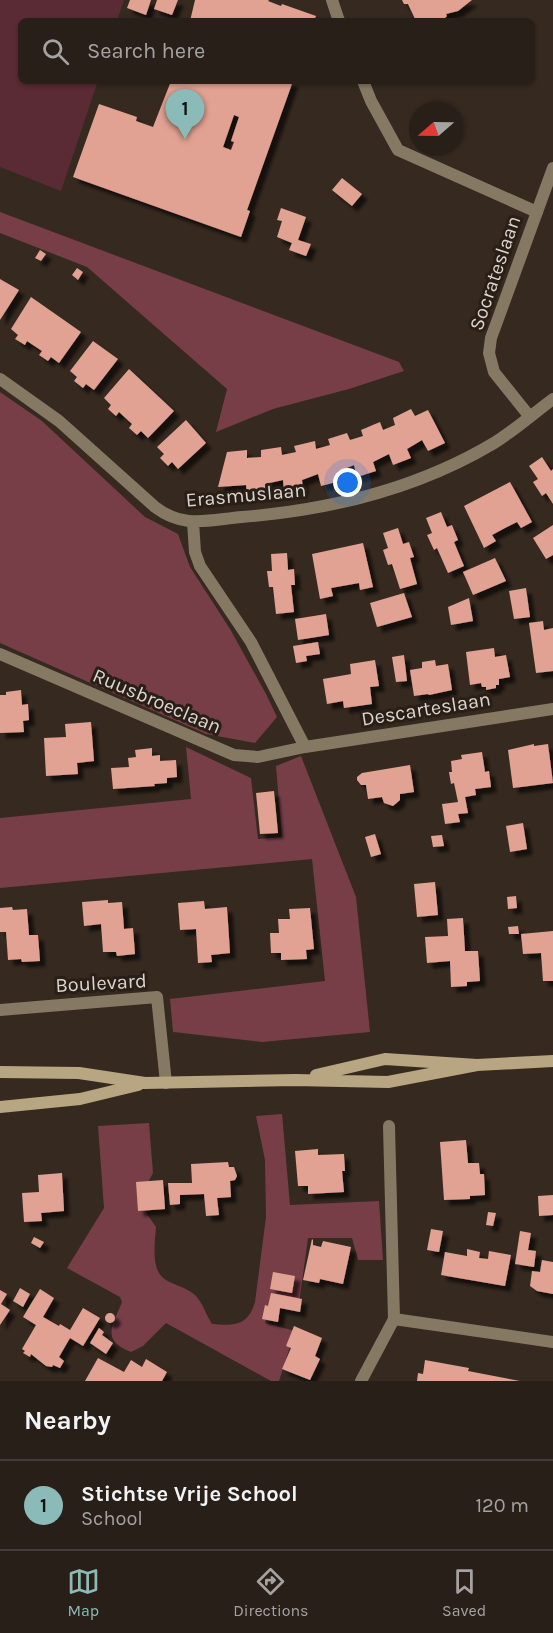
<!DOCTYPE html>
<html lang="en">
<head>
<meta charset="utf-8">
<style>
	:root { --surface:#281f18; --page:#302721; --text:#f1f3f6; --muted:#a5a2a2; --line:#443d37; --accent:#8bbbb9 }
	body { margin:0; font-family:Karla,sans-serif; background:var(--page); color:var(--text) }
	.compass { position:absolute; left:409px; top:102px; width:54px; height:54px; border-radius:50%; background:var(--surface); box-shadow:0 2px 4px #0004; rotate:250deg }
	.you { position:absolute; left:348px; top:483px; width:21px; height:21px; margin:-15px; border:4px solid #fff; border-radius:50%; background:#1a73e8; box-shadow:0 0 0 9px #1a73e833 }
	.badge { display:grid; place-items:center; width:39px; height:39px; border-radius:50%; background:var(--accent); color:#111; font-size:20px; font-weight:700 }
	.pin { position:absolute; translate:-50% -50px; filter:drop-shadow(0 2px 3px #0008) }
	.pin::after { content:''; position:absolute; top:32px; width:21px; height:18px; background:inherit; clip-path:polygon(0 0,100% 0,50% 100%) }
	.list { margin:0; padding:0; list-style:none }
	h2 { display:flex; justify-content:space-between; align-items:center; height:78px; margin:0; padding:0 24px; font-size:26px }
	h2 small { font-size:20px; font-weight:400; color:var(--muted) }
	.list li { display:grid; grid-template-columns:39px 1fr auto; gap:18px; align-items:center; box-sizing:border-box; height:90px; padding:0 24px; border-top:2px solid var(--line) }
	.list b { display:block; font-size:22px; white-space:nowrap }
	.list p { margin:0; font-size:20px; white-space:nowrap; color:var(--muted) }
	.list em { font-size:20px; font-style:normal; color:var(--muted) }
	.icon { flex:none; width:33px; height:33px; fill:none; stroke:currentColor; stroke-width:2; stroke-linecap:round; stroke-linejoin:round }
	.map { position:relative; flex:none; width:553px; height:1381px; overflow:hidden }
	.search { position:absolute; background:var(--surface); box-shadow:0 2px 4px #0004; left:18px; right:18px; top:18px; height:66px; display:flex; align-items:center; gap:15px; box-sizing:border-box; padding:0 21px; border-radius:9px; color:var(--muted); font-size:22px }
	.sheet { height:168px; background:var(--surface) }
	nav { display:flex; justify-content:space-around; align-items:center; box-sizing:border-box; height:84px; border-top:2px solid var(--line); background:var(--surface); font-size:16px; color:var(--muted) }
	nav a { display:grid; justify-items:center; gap:3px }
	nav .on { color:var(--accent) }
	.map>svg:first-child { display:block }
	.green { fill:#5a2b34 }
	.forest { fill:#773e48 }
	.building { fill:#e2a293; fill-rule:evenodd; filter:url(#shadow) }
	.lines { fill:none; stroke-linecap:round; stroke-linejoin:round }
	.lane { stroke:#857963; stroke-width:12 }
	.street { stroke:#857963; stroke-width:12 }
	.secondary { stroke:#b8a581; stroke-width:12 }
	.labels { text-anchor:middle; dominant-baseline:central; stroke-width:6; stroke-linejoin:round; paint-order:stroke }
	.street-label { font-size:20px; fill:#dcd4ce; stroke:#2a1f17 }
</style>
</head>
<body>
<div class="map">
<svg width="553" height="1381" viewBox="0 0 553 1381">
	<defs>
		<filter id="shadow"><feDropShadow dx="5.5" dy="5.5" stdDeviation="1.5" flood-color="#0009"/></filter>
	</defs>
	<rect width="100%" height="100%" fill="#352920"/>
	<path class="green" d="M0,0H124L117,21H21V81H98L61,191L0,167Z"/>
	<path class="forest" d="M0,212L399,362L404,371L349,389L273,409L216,432L227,389L87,267L0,233Z
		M0,392L42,421L145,517L178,534L190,567L230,629L266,694L277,717L255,743L206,734L0,643Z
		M186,747L251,778L258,839L282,837L276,766L301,756L356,897L370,1032L262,1042L173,1032L170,999L325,981L312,859L0,888V818L191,799Z
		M282,1114L290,1205L379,1201L383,1260H358L352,1238H308L299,1304L274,1299L265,1323L295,1331L279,1381H271L166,1323L143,1346L131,1352C100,1340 113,1325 122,1302L120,1297L67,1268L104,1208L98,1126L149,1123L153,1173L145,1188L144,1201L147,1214L156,1227C155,1242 150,1271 166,1280C176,1286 186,1287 195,1295C203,1303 206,1315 212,1324C234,1326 248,1326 255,1302L266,1217L265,1160L256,1116Z"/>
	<path class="building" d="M130,0H151L146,15L127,8Z
		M157,0H178L172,15L154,9Z
		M195,0H269L268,1L281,6L282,4L316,16L314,21H190Z
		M402,0H472L458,11L446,14L447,16L442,21H416L408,4H404Z
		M171,81H293L247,210L250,211L241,237L73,177L99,104L137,117L136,121L153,127ZM234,115L239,117L231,141L234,142L231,150L223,147Z
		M342,178L362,194L352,206L332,190Z
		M281,208L306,217L298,240L311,244L306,256L289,250L292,243L277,237L282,221L277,220Z
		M40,250L46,254L41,261L35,258Z
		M77,268L83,272L78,280L72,275Z
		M0,279L19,290L0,320Z
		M31,297L81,332L59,363L51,357L48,361L39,355L42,351L27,341L25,345L15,339L18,335L11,329Z
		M93,341L118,359L94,390L86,384L83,388L74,381L77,377L70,371Z
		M129,369L174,411L148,438L141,431L137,435L129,428L132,424L119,412L116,416L108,409L111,405L104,398Z
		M411,409L415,416L428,410L445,443L428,451L422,440L407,449L411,458L393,465L389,454L373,462L376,471L357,477L354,465L337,472L340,481L321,486L318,474L302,480L303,489L284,492L283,480L265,484L266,493L247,495L246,485L218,487L227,452L247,450V458L261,457V450L281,447L282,455L296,452L294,446L315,441L316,449L330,445L328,439L347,433L350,440L363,436L361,430L380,422L383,430L395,425L393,418Z
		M186,420L206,443L178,469L172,462L168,466L160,458L164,454L157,447Z
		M542,457L551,471L553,469V504L546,493L542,496L533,482L538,479L529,466Z
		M510,482L532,522L521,528L517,522L505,528L492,535L496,541L484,548L464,506Z
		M441,512L447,527L452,525L458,540L454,542L464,566L448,573L437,548L434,550L427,535L432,533L426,518Z
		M553,525V555L546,559L533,538Z
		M398,528L403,544L409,542L414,557L410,558L417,584L400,589L392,564L388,565L383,550L388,548L383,533Z
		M363,543L373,587L360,590L359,583L331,588L333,596L320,599L312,554Z
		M287,553L288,570L294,569L295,585H291L294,612L276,614L273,587H269L267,571H272L271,554Z
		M495,558L506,581L473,595L463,572Z
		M526,588L530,617L514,619L509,591Z
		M404,593L412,617L377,627L370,603Z
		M469,598L473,621L451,625L448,607Z
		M326,614L329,635L298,640L295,619Z
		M543,621L544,630L553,628V671L536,673L529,623Z
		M318,642L320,654L306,656L307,661L296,663L293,646Z
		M494,648L495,657L506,655L510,677L499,679V685H496V688L486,690V687H482L481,683L470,685L466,652Z
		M404,655L407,681L396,682L392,657Z
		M375,660L379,686L370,687L372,704L344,708L343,701L327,704L323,679L351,674L350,664Z
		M435,660L436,666L448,664L452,690L429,695L428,694L414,696L410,670L422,668V662Z
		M21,690L22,705L28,704L29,720L23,721L24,732L0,733V695H6V692Z
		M91,722L94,761L77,763L78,774L46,776L44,738L66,737L65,724Z
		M534,744V746L548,744L553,783L513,788L508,750Z
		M152,748V756L160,755V761L176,760L177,777L167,778V783L154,784L155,786L113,789L111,768L129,767L128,758L136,757L135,750Z
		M482,752L485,772L489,771L491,787L475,789L476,795L465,797L468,813L458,814L460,822L445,824L442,804L458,802L454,783L451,784L449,772H452L451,761L462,759L461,755Z
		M410,765L414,792L400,794V800L393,806L384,803L382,797L368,799L366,785H361L357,780V777L362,773Z
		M274,791L278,833L260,834L256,793Z
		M523,823L527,849L510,852L506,826Z
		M375,834L381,854L371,857L365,837Z
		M442,835L444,846L433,847L431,836Z
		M435,882L438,915L417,917L414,884Z
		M516,896L517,908L508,909L507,897Z
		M108,900V903L122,902L124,929L133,928L135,954L117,956L116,952H103L101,924L84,926L82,902Z
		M204,901L205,909L227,907L230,953L211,955L212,962L198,963L196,929L180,930L178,903Z
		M12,907L13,910L27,909L29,935H38L40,961L22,962L21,959L8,960L6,932H0V908Z
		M310,908L314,949L306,950L307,959L281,960V953H271L270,933H279L278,919H290L289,909Z
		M463,918L465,951H478L480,981L467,982V986L451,987L450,961L427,963L425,937L448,936L447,919Z
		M518,926L519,934H509L508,927Z
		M553,931V981H543L541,953L523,954L521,934Z
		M466,1140L468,1163H479L480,1174H484L485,1195L470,1196V1199L444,1200L440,1142Z
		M318,1149V1155L344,1154L345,1171H342L344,1192L308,1194V1186H298L295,1151Z
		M228,1162L229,1167H234L237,1176L235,1180L230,1181L231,1197L217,1198L219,1215L206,1216L204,1194L180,1195V1204L170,1205L168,1183H192L191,1164Z
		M62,1173L64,1211L41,1213L42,1221L24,1222L22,1193L39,1192L38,1175Z
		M163,1180L165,1209L138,1211L136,1182Z
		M553,1195V1215L539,1216L538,1196Z
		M488,1212L496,1213L493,1226L486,1225Z
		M431,1229L443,1231L439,1252L427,1250Z
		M520,1231L531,1233L528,1250L536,1251L534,1267L515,1264Z
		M34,1237L44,1242L40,1248L31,1243Z
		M312,1239L313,1240V1245L321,1247L323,1241L351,1247L343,1284L320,1279L319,1283L303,1280Z
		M467,1249L480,1252L479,1258L488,1259L489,1251L511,1255L505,1286L441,1275L445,1252L467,1256Z
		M542,1260L553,1262V1294L537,1291L530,1286L532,1271L540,1272Z
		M273,1272L295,1276L292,1293L270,1289Z
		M20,1288L30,1294L23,1307L13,1301Z
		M40,1289L54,1298L43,1317L59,1326L60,1324L70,1330L83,1308L100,1318L83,1346L70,1338L59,1357L64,1361L60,1368L53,1365L52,1367L46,1366L31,1354L30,1357L23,1353L25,1351L22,1349L36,1325L23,1317Z
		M0,1290L7,1294L1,1304L10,1310L0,1325Z
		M271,1293L302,1299L300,1312L280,1308L278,1322L262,1319L265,1305L268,1306Z
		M105 1318a5 5 0 1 1 10 0a5 5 0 1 1-10 0Z
		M294,1326L322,1338L315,1356L320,1359L310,1380L282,1369L291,1348L286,1346Z
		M99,1328L104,1332L102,1335L113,1343L106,1354L90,1343Z
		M98,1358L124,1372L131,1360L142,1367L146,1359L167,1372L162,1381H85Z
		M425,1360L469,1368L468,1371L520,1381H417L418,1373L423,1374Z"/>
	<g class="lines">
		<path class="lane" d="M332,0L339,21
			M363,81L371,101L398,150L537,212
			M0,1010L157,997L166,1083"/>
		<path class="street" d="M0,379L59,421L155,507C184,529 208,520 242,517C331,510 417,489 494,443C515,430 534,413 553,399
			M530,417L494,372L489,353L491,338L553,168
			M193,522L195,552L200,566L251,642L305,747
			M0,654L234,755L258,757L305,747L553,709
			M394,1319L553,1342
			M361,1381L394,1319L389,1126"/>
		<path class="secondary" d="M0,1072L79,1073L145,1083L295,1080L388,1082L477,1065
			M316,1075L385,1059L477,1065L553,1061
			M0,1107L80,1099L138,1085"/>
	</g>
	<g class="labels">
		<g class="street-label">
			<text transform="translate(495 273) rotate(-71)">Socrateslaan</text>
			<text transform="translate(246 495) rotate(-5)">Erasmuslaan</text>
			<text transform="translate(157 701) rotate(23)">Ruusbroeclaan</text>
			<text transform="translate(426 709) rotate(-9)">Descarteslaan</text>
			<text transform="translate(101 983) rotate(-3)">Boulevard</text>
		</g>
	</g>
</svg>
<svg class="compass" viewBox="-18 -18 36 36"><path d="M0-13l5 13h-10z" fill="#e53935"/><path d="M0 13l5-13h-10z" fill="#a5a2a2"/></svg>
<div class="you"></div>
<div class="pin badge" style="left:185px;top:139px">1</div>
<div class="search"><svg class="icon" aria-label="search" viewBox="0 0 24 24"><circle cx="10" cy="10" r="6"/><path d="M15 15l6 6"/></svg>Search here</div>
</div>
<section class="sheet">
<h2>Nearby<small></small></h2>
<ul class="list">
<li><span class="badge">1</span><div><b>Stichtse Vrije School</b><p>School</p></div><em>120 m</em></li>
</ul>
</section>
<nav>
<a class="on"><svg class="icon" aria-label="map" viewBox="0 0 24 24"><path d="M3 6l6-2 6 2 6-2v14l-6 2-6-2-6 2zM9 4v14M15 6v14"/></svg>Map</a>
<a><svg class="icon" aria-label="directions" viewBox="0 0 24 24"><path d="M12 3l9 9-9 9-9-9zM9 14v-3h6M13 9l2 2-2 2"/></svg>Directions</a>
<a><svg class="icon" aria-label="saved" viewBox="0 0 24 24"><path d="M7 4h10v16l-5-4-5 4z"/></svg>Saved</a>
</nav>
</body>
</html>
